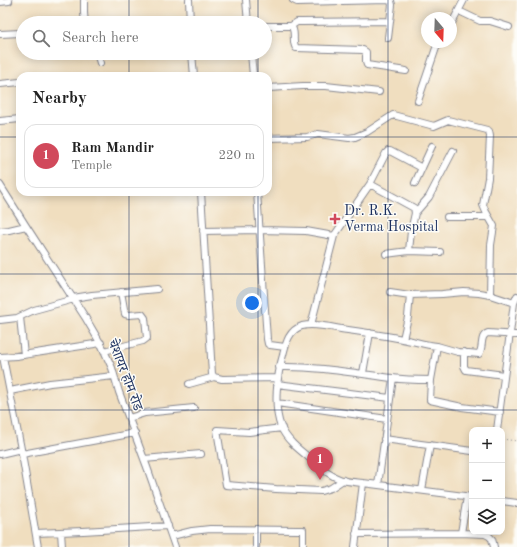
<!DOCTYPE html>
<html lang="en">
<head>
<meta charset="utf-8">
<style>
	:root { --surface:#fff; --page:#f2f2f2; --text:#222; --muted:#767676; --line:#e0e0e0; --accent:#d1495b }
	body { margin:0; font-family:"Old Standard TT","Noto Serif Devanagari",serif; background:var(--page); color:var(--text) }
	.controls { position:absolute; right:12px; bottom:12px; display:grid; overflow:hidden; border-radius:8px; box-shadow:0 2px 10px #0003 }
	.controls button { width:36px; height:36px; display:grid; place-items:center; padding:0; border:0; border-bottom:1px solid var(--line); background:var(--surface); color:var(--text); font:20px sans-serif }
	.compass { position:absolute; left:421px; top:12px; width:36px; height:36px; border-radius:50%; background:var(--surface); box-shadow:0 2px 10px #0003; rotate:161deg }
	.you { position:absolute; left:252px; top:303px; width:14px; height:14px; margin:-10px; border:3px solid #fff; border-radius:50%; background:#1a73e8; box-shadow:0 0 0 6px #1a73e833 }
	.badge { display:grid; place-items:center; width:26px; height:26px; border-radius:50%; background:var(--accent); color:#fff; font-size:13px; font-weight:700 }
	.pin { position:absolute; translate:-50% -33px; filter:drop-shadow(0 1px 2px #0008) }
	.pin::after { content:''; position:absolute; top:21px; width:14px; height:12px; background:inherit; clip-path:polygon(0 0,100% 0,50% 100%) }
	.list { margin:0; padding:0; list-style:none }
	h2 { display:flex; justify-content:space-between; align-items:center; height:52px; margin:0; padding:0 16px; font-size:17px }
	h2 small { font-size:13px; font-weight:400; color:var(--muted) }
	.list li { display:grid; grid-template-columns:26px 1fr auto; gap:12px; align-items:center; box-sizing:border-box; height:64px; margin:0 8px 8px; padding:0 8px; border:1px solid var(--line); border-radius:12px }
	.list b { display:block; font-size:15px; white-space:nowrap }
	.list p { margin:0; font-size:13px; white-space:nowrap; color:var(--muted) }
	.list em { font-size:13px; font-style:normal; color:var(--muted) }
	.icon { flex:none; width:22px; height:22px; fill:none; stroke:currentColor; stroke-width:2; stroke-linecap:round; stroke-linejoin:round }
	.map { position:relative; flex:none; width:517px; height:547px; overflow:hidden }
	.search { position:absolute; background:var(--surface); box-shadow:0 2px 10px #0003; left:16px; top:16px; width:256px; height:44px; display:flex; align-items:center; gap:10px; box-sizing:border-box; padding:0 14px; border-radius:22px; color:var(--muted); font-size:15px }
	.panel { position:absolute; background:var(--surface); box-shadow:0 2px 10px #0003; left:16px; top:72px; width:256px; height:124px; border-radius:12px }
	.map>svg:first-child { display:block }
	.lines { fill:none; stroke-linecap:round; stroke-linejoin:round }
	.minor-casing { stroke:#86868e; stroke-width:8 }
	.path { stroke:#86868e; stroke-width:1; stroke-dasharray:1 3; stroke-linecap:butt }
	.minor { stroke:#fff; stroke-width:6 }
	.grid { fill:none; stroke:#1b2f5e; stroke-width:1; stroke-opacity:0.55 }
	.poi-dot { fill:#d1495b; stroke:#fdfcf7; stroke-width:1.5 }
	.labels { text-anchor:middle; dominant-baseline:central; stroke-width:3; stroke-linejoin:round; paint-order:stroke }
	.poi-label { font-size:14px; fill:#1b2f5e; stroke:#fdfcf7; text-anchor:start }
	.street-label { font-size:14px; fill:#1b2f5e; stroke:#fdfcf7 }
</style>
</head>
<body>
<div class="map">
<svg width="517" height="547" viewBox="0 0 517 547">
	<rect width="100%" height="100%" fill="#fdfcf7"/>
	<filter id="ink" filterUnits="userSpaceOnUse"><feTurbulence type="fractalNoise" baseFrequency=".025" numOctaves="2"/><feDisplacementMap in="SourceGraphic" scale="8" xChannelSelector="R" yChannelSelector="G"/><feConvolveMatrix kernelMatrix="1 2 1 2 8 2 1 2 1" color-interpolation-filters="sRGB"/></filter>
	<filter id="wash" filterUnits="userSpaceOnUse"><feTurbulence type="fractalNoise" baseFrequency=".012" numOctaves="4" result="noise"/><feDisplacementMap in="SourceGraphic" scale="16" xChannelSelector="R" yChannelSelector="G"/><feGaussianBlur stdDeviation="0.9" result="paint"/><feColorMatrix in="noise" values="0 0 0 0 0 0 0 0 0 0 0 0 0 0 0 0 0 1.4 0 .05"/><feComposite in="paint" operator="in"/></filter>
	<g filter="url(#wash)">
		<rect width="100%" height="100%" fill="#f0debf"/>
	</g>
	<g filter="url(#ink)">
		<g class="lines">
			<defs>
				<path id="minor" d="M84,0V13L85,23
					M189,0L190,23
					M246,0L248,23
					M293,0L297,2L387,0L391,1L392,5L388,38
					M0,2L9,1
					M459,11L480,21H490L509,27
					M451,25L464,0
					M265,26H291C297,32 291,41 296,48L363,50L366,52V62L367,65L406,71
					M291,26L297,22H302L390,21
					M0,34L21,33
					M97,53L100,63
					M192,53L194,76
					M251,53L253,76
					M0,84L20,82
					M268,88L303,86H326L379,92
					M418,101L436,48L440,42
					M0,121L20,119
					M268,138L307,137L318,134L349,138L355,137L367,132L393,115L434,126L448,120L487,130L489,131L490,136L488,178L483,205L486,212L494,226L491,245L490,295
					M415,183L432,146
					M370,184L414,208L415,213L411,231L409,251L440,252
					M0,185L26,226L85,317L102,346L112,368L119,392L147,467L175,547
					M201,192L212,374L214,377L222,379L277,378
					M257,192L267,339L268,344L270,345L285,347
					M415,213L429,197L453,151
					M447,217H488
					M0,231L9,230L26,226
					M203,231L259,230L306,231L334,236
					M386,254L409,251
					M390,292L410,295L408,317L403,339
					M410,295L442,294L464,292L479,293L490,295L514,303
					M73,298L92,295L157,289
					M20,317L24,355
					M0,320L17,318L34,310L74,299
					M311,325L334,236L370,184L386,153L388,151H390L422,168
					M437,346L458,352L479,354C484,347 479,336 488,333L517,335
					M104,351L143,341L147,338L145,318L142,314L129,315L125,314L121,292
					M464,352V366L466,370L504,375
					M0,357L16,356L101,343
					M3,357L22,454L38,547
					M279,367C317,366 354,373 392,378C405,380 418,380 431,380
					M363,373L370,333
					M189,384L214,377
					M277,384L390,398
					M10,391L50,383L114,376
					M277,403L387,419
					M129,418L145,413L194,408
					M282,428L249,432L217,430L226,485L276,489L321,491L331,488L343,480
					M497,430L514,303L517,296
					M384,439L472,451
					M0,454L21,449
					M22,454L135,433
					M144,459L201,454
					M363,483C356,482 348,482 342,480C328,475 317,466 307,456C297,448 286,439 281,427C273,407 277,375 283,355C286,343 289,330 302,326C315,323 329,327 341,329C361,332 382,335 402,339C414,341 425,345 437,346L431,380L430,400L462,407L500,412
					M378,485L393,378
					M422,490L430,445
					M502,501L517,503
					M61,532L62,547
					M36,533L83,531L168,526
					M461,533L467,497
					M356,534L461,533L485,534L489,536L492,539L494,547
					M172,536L192,531L210,529L298,530H303V547
					M256,547V529
					M355,547L363,483L472,497"/>
			</defs>
			<use href="#minor" class="minor-casing"/>
			<path class="path" d="M502,439L517,441"/>
			<use href="#minor" class="minor"/>
		</g>
	</g>
	<path class="grid" d="M129,0V23M258,0V23M388,0V547M129,53V76M258,53V76M0,137H20M268,137H517M129,192V547M258,192V547M0,274H517M0,410H517"/>
	<path class="poi-dot" d="M333 213h4v4h4v4h-4v4h-4v-4h-4v-4h4z"/>
	<g class="labels">
		<g class="poi-label">
			<text x="344" y="211">Dr. R.K.<tspan x="344" dy="16">Verma Hospital</tspan></text>
		</g>
		<g class="street-label">
			<text transform="translate(125 375) rotate(69)">चेशायर होम रोड</text>
		</g>
	</g>
</svg>
<div class="controls">
<button>+</button>
<button>−</button>
<button><svg class="icon" aria-label="layers" viewBox="0 0 24 24"><path d="M12 4l9 5-9 5-9-5zM3 14l9 5 9-5"/></svg></button>
</div>
<svg class="compass" viewBox="-18 -18 36 36"><path d="M0-13l5 13h-10z" fill="#e53935"/><path d="M0 13l5-13h-10z" fill="#767676"/></svg>
<div class="you"></div>
<div class="pin badge" style="left:320px;top:480px">1</div>
<div class="search"><svg class="icon" aria-label="search" viewBox="0 0 24 24"><circle cx="10" cy="10" r="6"/><path d="M15 15l6 6"/></svg>Search here</div>
<section class="panel">
<h2>Nearby<small></small></h2>
<ul class="list">
<li><span class="badge">1</span><div><b>Ram Mandir</b><p>Temple</p></div><em>220 m</em></li>
</ul>
</section>
</div>
</body>
</html>
